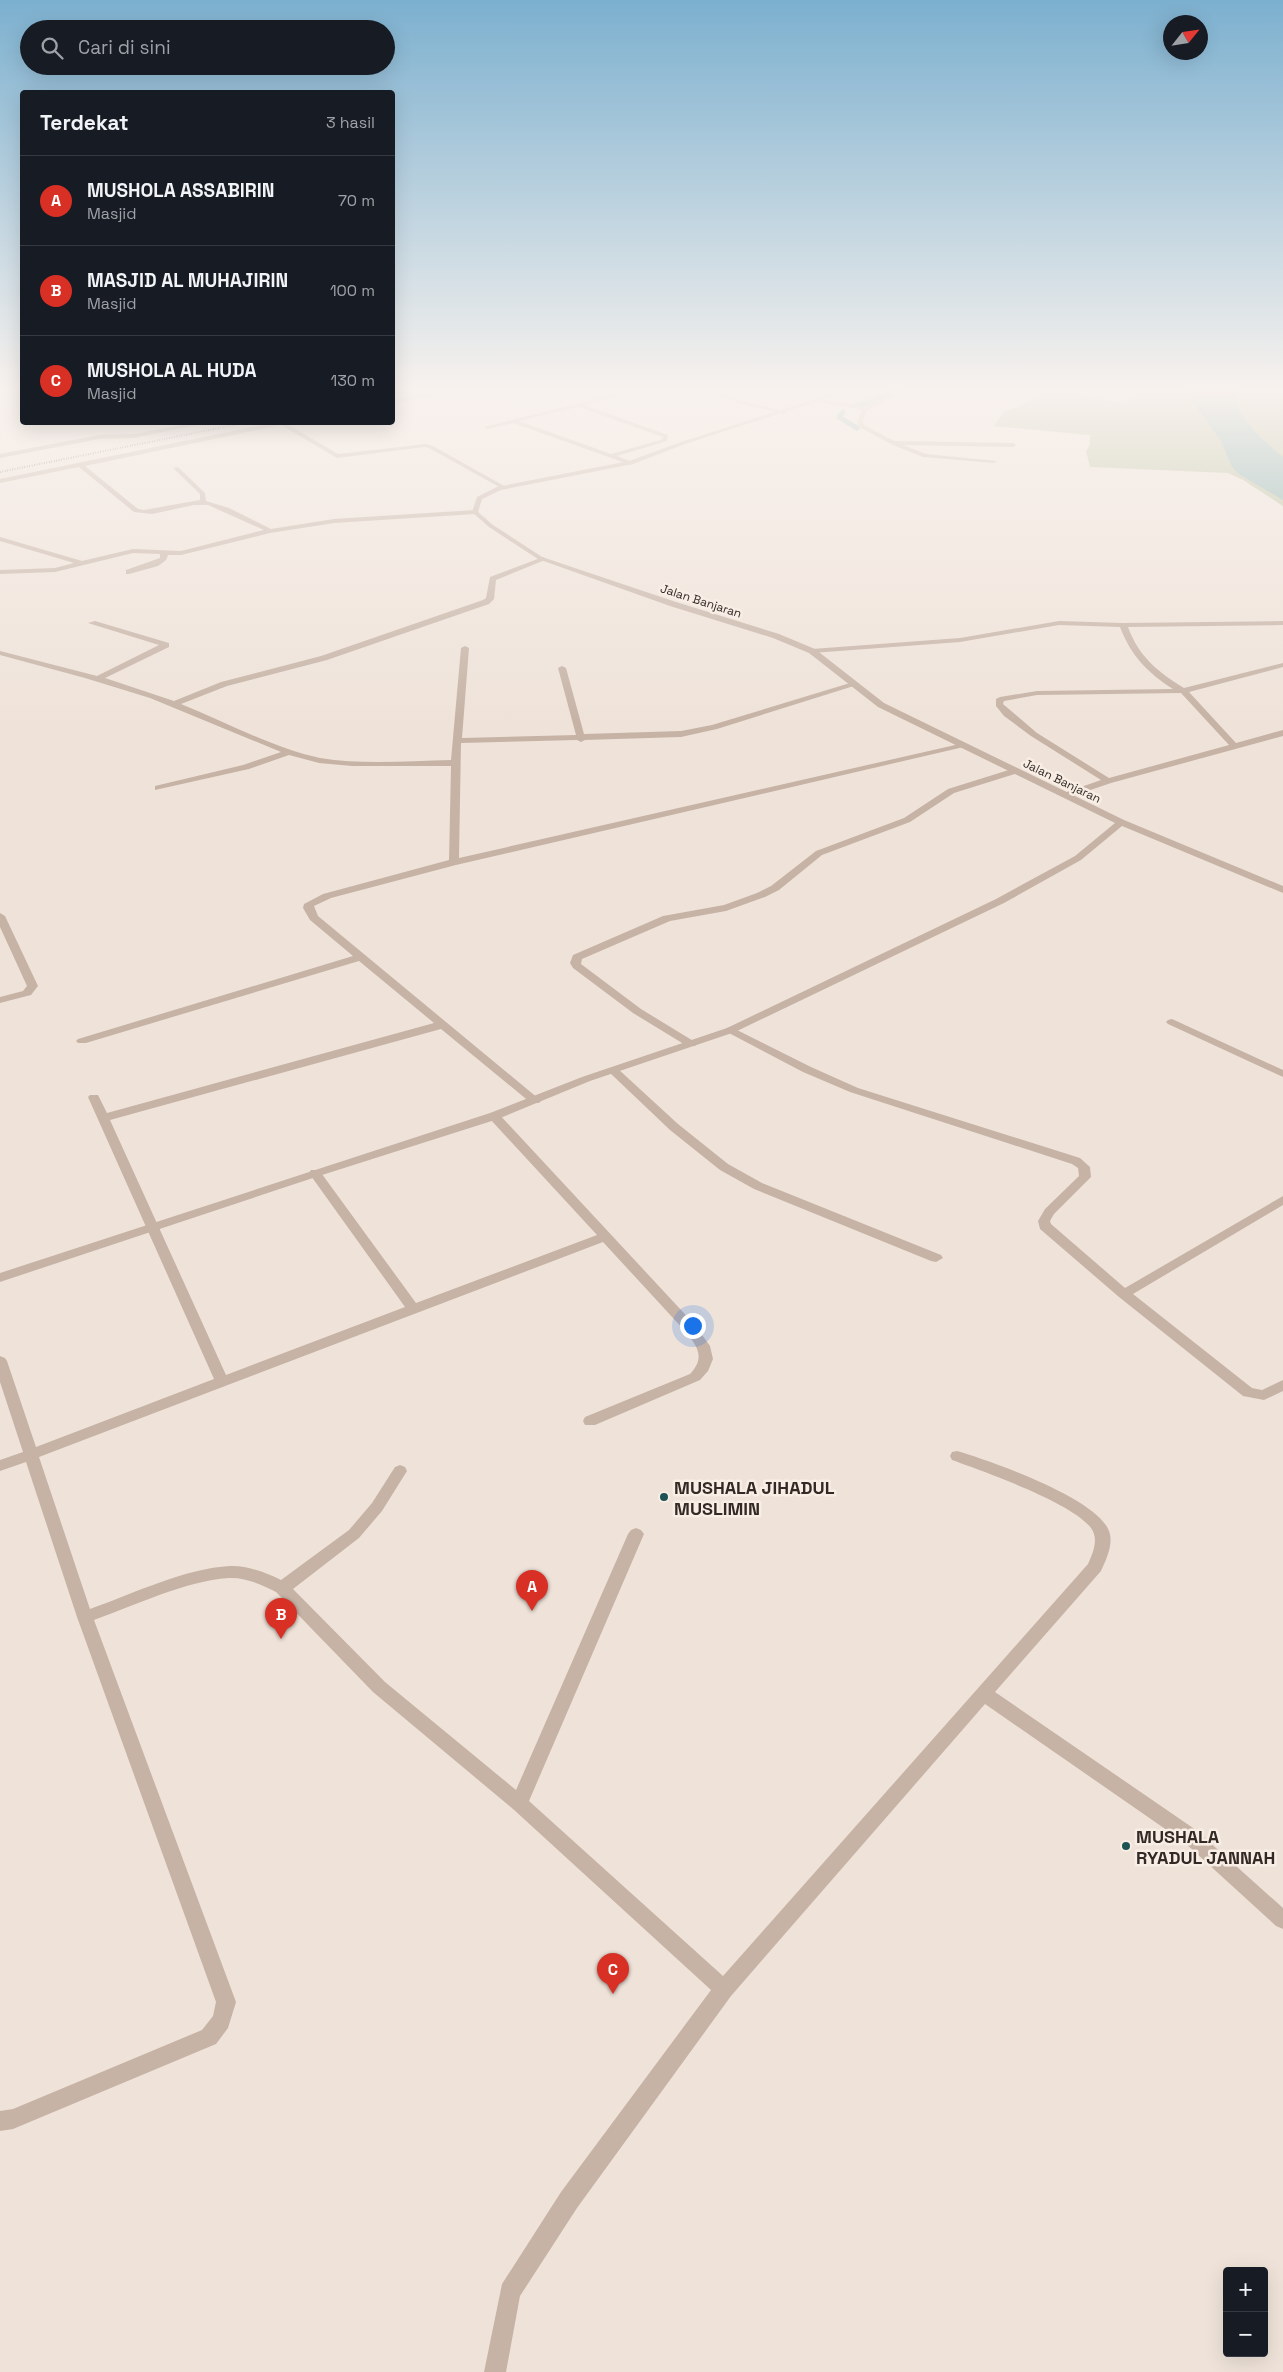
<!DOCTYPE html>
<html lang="id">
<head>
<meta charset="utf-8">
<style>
	:root { --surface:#171b24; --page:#20242c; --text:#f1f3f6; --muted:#9ea1a6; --line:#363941; --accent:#d93025 }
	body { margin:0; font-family:"Space Grotesk",sans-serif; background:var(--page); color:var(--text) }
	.controls { position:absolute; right:15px; bottom:15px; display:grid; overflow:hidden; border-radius:5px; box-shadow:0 5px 20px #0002 }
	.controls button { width:45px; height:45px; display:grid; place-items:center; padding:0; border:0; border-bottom:1px solid var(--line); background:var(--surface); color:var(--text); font:25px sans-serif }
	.compass { position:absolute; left:1163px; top:15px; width:45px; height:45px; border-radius:50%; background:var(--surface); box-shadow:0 5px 20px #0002; rotate:60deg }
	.you { position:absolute; left:692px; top:1325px; width:18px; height:18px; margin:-12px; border:4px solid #fff; border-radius:50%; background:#1a73e8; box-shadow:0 0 0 8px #1a73e833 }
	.badge { display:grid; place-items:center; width:32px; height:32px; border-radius:50%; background:var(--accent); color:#fff; font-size:16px; font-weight:700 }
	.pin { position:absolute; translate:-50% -41px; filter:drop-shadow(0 1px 2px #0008) }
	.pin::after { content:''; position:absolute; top:26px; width:18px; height:15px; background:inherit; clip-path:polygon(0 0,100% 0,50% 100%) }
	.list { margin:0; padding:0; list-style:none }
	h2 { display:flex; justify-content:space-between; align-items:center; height:65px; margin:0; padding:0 20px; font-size:21px }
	h2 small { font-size:16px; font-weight:400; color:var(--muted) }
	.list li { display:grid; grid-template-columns:32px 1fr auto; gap:15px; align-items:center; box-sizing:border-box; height:90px; padding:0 20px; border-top:1px solid var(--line) }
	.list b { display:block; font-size:19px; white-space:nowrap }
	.list p { margin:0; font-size:16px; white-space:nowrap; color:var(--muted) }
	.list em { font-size:16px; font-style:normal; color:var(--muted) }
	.icon { flex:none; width:28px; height:28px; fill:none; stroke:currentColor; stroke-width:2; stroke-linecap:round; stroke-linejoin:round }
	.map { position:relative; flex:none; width:1283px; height:2372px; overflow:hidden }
	.search { position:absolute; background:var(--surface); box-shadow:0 5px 20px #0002; left:20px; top:20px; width:375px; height:55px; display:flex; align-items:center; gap:12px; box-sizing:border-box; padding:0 18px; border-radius:28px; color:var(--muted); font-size:19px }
	.panel { position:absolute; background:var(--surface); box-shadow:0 5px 20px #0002; left:20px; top:90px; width:375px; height:335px; border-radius:5px }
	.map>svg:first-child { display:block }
	.green { fill:#b4bd9a }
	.water { fill:#7aaba9 }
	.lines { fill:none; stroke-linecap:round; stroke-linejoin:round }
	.stream { stroke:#7aaba9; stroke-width:5 }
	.minor { fill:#c6b3a6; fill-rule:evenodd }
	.tertiary { fill:#c6b3a6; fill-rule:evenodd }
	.rail { stroke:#332a26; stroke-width:2; stroke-dasharray:0.5 2; stroke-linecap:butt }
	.poi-dot { fill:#1f5252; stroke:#f8eee5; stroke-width:2 }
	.labels { text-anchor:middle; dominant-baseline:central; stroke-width:5; stroke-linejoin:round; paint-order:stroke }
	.far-street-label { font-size:12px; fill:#332a26; stroke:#f8eee5 }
	.near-poi-label { font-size:18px; font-weight:bold; fill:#332a26; stroke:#f8eee5; text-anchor:start }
</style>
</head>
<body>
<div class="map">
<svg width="1283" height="2372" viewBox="0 0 1283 2372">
	<rect width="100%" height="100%" fill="#efe3d9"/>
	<path class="green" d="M1153,389H1283V506L1243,480L1228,473L1090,467L1086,451L1090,445V435L994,426L1003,413L1054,390L1119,403Z"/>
	<path class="water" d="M1183,389H1236C1235,418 1263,440 1283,457V500L1239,474L1232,467L1221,441Z"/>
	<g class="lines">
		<path class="stream" d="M871,401L901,389
			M856,406L869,402
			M843,412L839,417L857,428"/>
		<path class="minor" d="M450,389H462L392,404V400Z
			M589,389C598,389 605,393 614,394C624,395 636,389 647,389L584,405L668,435L667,441L617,456L633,462L631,465L513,423L487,429L484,427L608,396ZM578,407L663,437L661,440L611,454L519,421Z
			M703,389H711L738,400L787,412L784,414L734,402Z
			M903,389H910L867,410L863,421L864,425L894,441L1013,443L1016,445L1013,447L903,445L926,454L997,461L994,463L923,457L893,445L859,427L857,421L862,410L816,401L819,399L864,407Z
			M197,422H212L134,438L99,439L0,458V454L99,435L134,434Z
			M276,422H290L287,424L338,454L426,444L433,446L506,487L501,488L429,448L424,447L337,458L281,425L85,466L138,509L144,510L200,500V494L173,468L178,467L205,493L206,501L229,508L271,529L334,519L475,510L478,512L475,514L334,523L270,533L181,555H168L166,560L158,566L129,574H126V570L160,558V554L133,553L55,572L0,574V570L55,568L74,563L0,541V537L82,561L133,549L181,551L264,530L208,505H194L152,514L134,512L79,467L0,483V479Z
			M543,557L545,558V560L496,580L494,599L489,604L327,660L227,686L181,704C226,722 275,749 320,758C363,765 408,761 451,760L461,648L465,646L469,648L462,738L576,735L558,668L562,666L566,668L584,734L681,731L712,725L850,683L857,685L717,729L681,737L585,740L581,742L577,740L461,743L459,858L964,743L968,746L456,865L331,898L314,906L318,916L539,1099L541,1101L539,1103H531L441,1029L110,1120L226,1375L405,1307L311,1176L309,1173L311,1170H319L416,1303L597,1235L490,1119L488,1116L490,1113H498L695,1325L710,1346L713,1359L708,1371L700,1380L595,1425H585L583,1421L585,1417L690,1374C706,1357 697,1346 685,1331L603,1242L39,1457L90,1609C132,1594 186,1568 230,1566C246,1565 267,1573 281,1580L349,1530L372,1503L395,1467L400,1465L405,1467L407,1471L382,1511L359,1538L293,1589L385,1682L516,1790L628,1534L631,1530L636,1528L641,1530L644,1534L529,1801L723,1976L1088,1564C1092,1555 1097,1544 1094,1534C1087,1507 979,1470 952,1460L950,1456L952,1452L957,1451C991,1461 1097,1498 1109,1531C1114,1544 1106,1560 1101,1571L995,1692L1196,1830L1283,1908V1929L1276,1926L1184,1842L985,1704L731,1996L577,2208L520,2296L506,2372H484L502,2284L561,2192L711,1990L513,1809L373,1692L276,1592C263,1585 245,1577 229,1578C185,1581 136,1605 94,1620L236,2002L228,2028L216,2044L13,2129L0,2131V2111L13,2109L202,2030L213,2016L216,2002L77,1617L26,1462L0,1471V1460L23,1452L0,1382V1356L5,1358L7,1361L36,1447L214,1379L88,1097L90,1095H98L107,1113L434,1023L359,961L86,1043H78L76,1041L78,1039L353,956L310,920L303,908L304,904L323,894L449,860L451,766H352L319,763L289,755L249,769L155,790V786L243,765L281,752L150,698L85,678L0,655V651L97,676L159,645L88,623L95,621L169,643V647L105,678L174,701L221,682L321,656L483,600L486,598L490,577Z
			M1059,621L1123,623L1283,621V625L1128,627C1139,657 1158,672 1184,688L1283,663V667L1189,692L1236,743L1283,730V736L1111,783L1067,798L1064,797V793L1101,780L1031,736L1004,716L996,706V699L1000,697L1037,691L1173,689C1148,673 1131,656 1120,627L1059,625L960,642L812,653L808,651L812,649L960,638ZM1181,693L1229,745L1109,778L1037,733L1003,704L1004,701L1037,695Z
			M1015,768L1018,769V773L954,793L910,822L822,855L779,890L765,897L726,911L670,921L582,959L581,964L641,1009L695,1042L697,1044L695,1046H687L633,1013L573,968L570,963L573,955L663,916L724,905L757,893L771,886L816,851L904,818L948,789Z
			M0,913L5,916L38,986L31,995L0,1003V997L23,991L27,986L0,927Z
			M1172,1019L1283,1070V1077L1168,1024L1166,1022L1168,1020Z
			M731,1027L811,1067L858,1088L1080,1158L1090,1167L1091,1177L1054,1214L1050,1221L1051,1224L1125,1288L1283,1196V1205L1133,1294L1252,1388L1262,1390L1283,1380V1391L1264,1400L1243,1396L1119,1297L1040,1229L1038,1221L1045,1209L1079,1176L1078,1168L1072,1164L850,1092L803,1072L727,1032L725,1030L727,1028Z
			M613,1067L617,1068L678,1124L728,1164L762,1183L941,1255L943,1258L936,1262L931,1261L754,1189L720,1170L670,1130L609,1072L607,1070Z"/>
		<path class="tertiary" d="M847,389H856L685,444L633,464L501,490L482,499L478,512L493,525L542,557L676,602L779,634L815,649L884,703L1124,820L1283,886V893L1122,826L1081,860L1004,903L735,1032L590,1081L498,1119L319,1176L0,1282V1273L490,1113L582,1077L727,1028L996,899L1075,856L1115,823L878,707L809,653L773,638L670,606L538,559L489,527L472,512L477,497L497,487L629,461L681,442Z"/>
		<path class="rail" d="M392,394L420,389
			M0,472L249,422"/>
	</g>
	<linearGradient id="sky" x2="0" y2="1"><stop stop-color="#7cb0cf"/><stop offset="0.54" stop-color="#f8f2ee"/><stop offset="1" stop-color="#f8f2ee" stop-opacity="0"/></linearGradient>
	<rect width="1283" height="721" fill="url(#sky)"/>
	<g class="poi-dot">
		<circle cx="664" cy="1497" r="5"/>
		<circle cx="1126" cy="1846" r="5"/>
	</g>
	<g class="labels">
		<g class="far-street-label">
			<text transform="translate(701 601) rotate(18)">Jalan Banjaran</text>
			<text transform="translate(1062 781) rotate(26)">Jalan Banjaran</text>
		</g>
		<g class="near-poi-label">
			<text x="674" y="1487">MUSHALA JIHADUL<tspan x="674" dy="21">MUSLIMIN</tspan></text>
			<text x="1136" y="1836">MUSHALA<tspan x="1136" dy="21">RYADUL JANNAH</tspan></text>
		</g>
	</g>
</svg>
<div class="controls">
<button>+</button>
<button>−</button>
</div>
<svg class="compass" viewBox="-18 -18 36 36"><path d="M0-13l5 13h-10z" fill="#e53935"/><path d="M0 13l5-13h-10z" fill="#9ea1a6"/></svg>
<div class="you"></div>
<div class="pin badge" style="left:532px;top:1611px">A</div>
<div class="pin badge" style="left:281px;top:1639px">B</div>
<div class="pin badge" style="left:613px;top:1994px">C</div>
<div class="search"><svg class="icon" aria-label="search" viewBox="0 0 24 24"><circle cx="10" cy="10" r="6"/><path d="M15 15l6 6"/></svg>Cari di sini</div>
<section class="panel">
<h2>Terdekat<small>3 hasil</small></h2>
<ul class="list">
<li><span class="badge">A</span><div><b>MUSHOLA ASSABIRIN</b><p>Masjid</p></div><em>70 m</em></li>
<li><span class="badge">B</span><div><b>MASJID AL MUHAJIRIN</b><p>Masjid</p></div><em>100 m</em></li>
<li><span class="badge">C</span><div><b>MUSHOLA AL HUDA</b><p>Masjid</p></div><em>130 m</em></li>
</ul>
</section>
</div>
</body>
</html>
